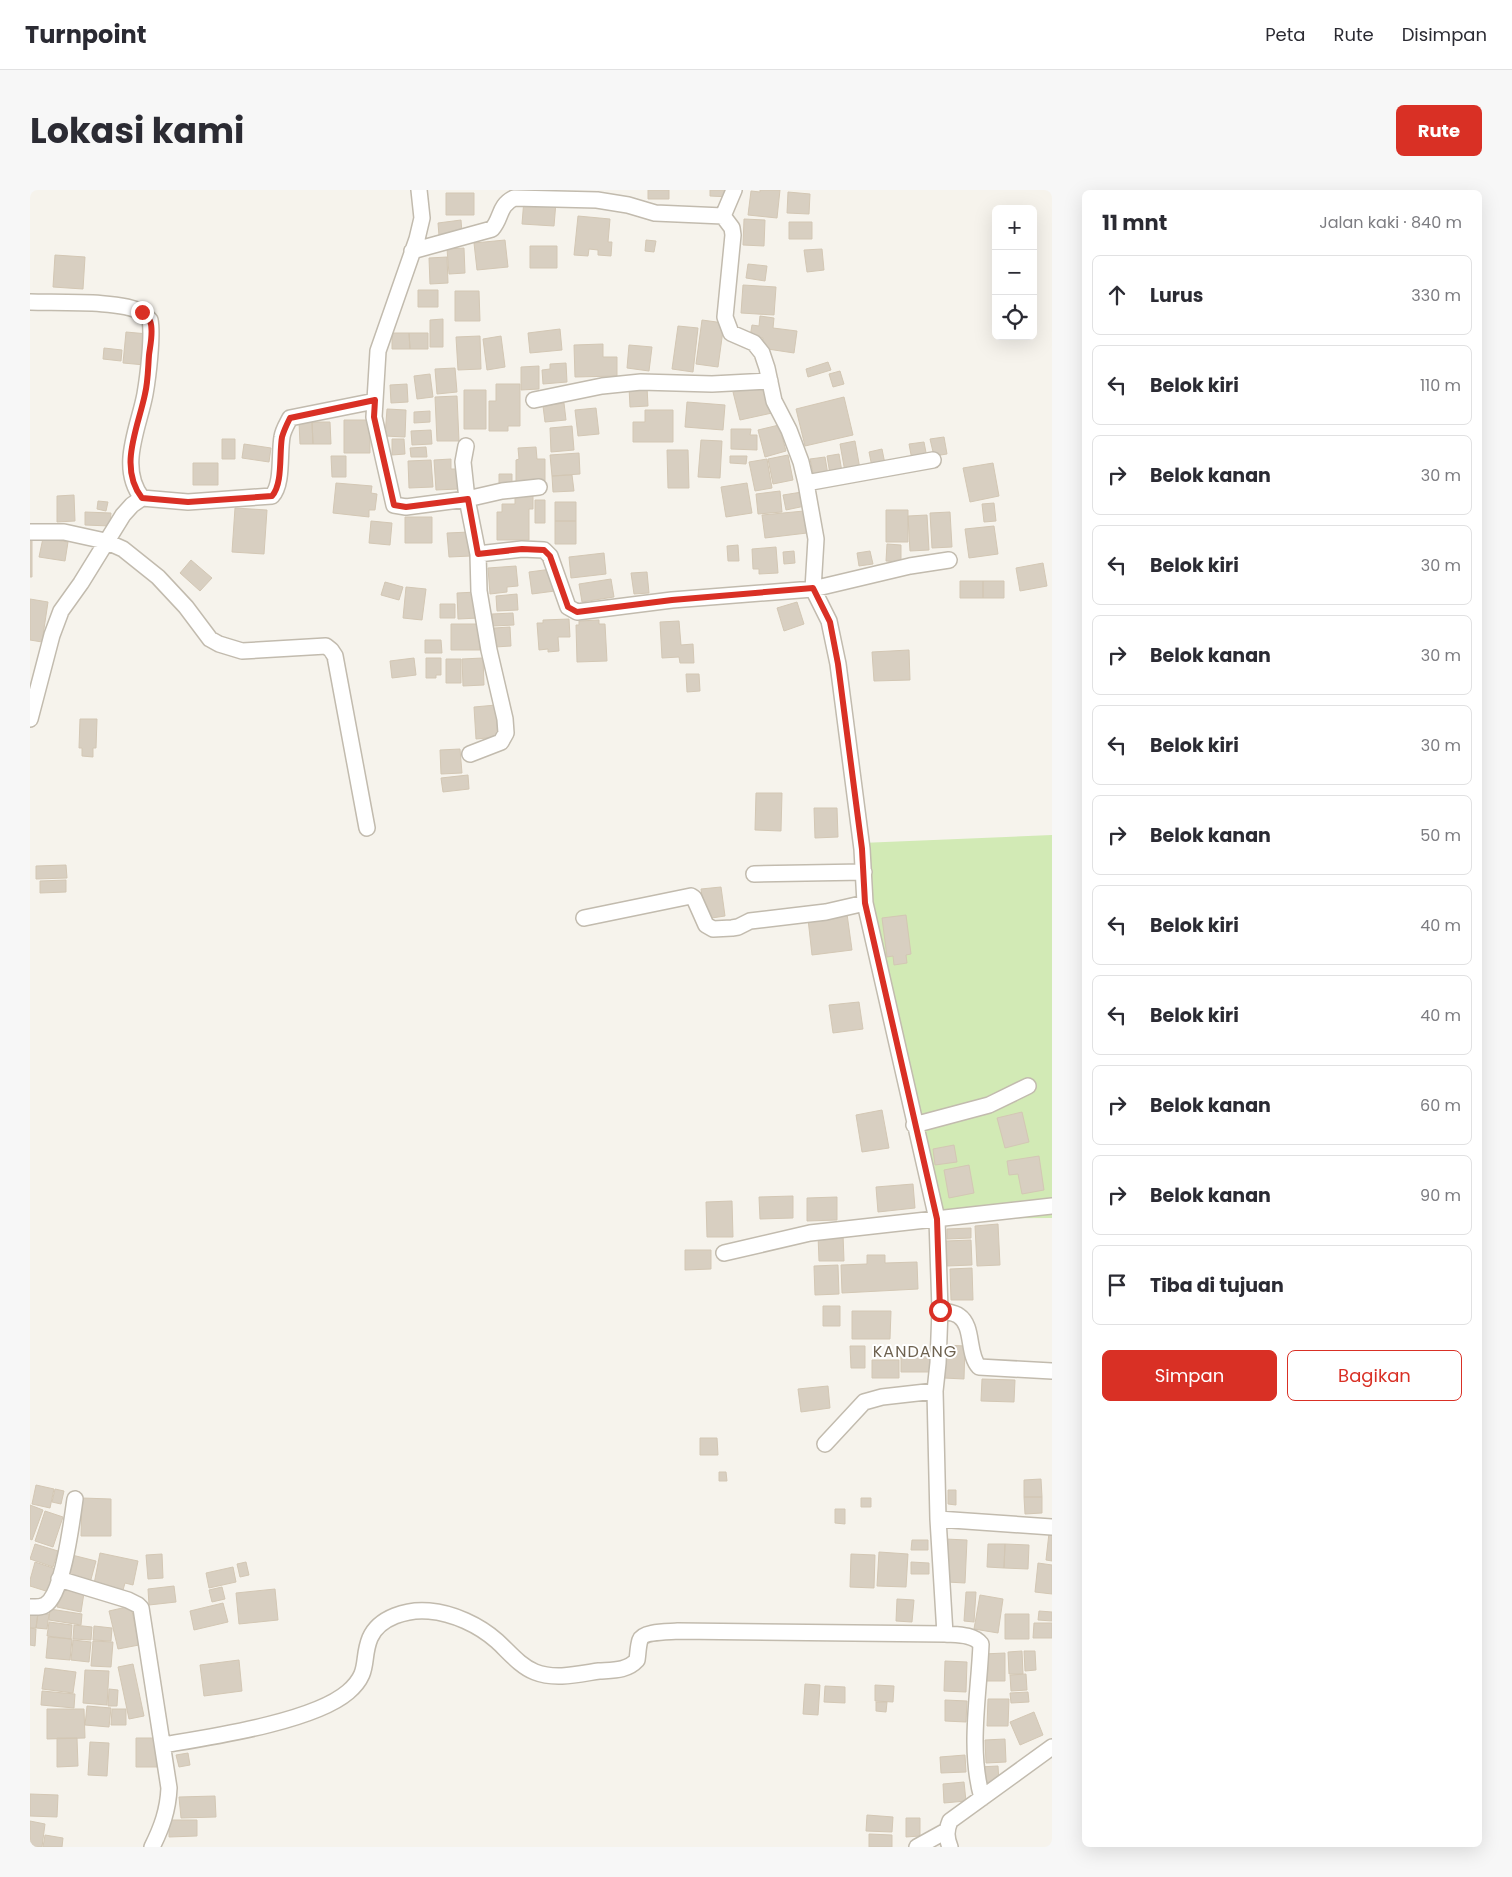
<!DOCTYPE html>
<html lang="id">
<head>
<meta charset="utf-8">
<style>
	:root { --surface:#fff; --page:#f7f7f7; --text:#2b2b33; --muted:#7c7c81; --line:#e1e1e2; --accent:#d93025 }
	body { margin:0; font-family:Poppins,sans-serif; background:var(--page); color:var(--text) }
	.controls { position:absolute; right:15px; top:15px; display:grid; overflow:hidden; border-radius:8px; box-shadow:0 5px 20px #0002 }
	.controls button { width:45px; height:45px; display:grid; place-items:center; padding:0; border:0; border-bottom:1px solid var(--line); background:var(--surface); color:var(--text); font:25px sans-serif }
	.stop { position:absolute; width:15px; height:15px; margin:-11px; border:4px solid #d93025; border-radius:50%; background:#fff }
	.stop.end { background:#d93025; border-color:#fff; box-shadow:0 1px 5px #0008 }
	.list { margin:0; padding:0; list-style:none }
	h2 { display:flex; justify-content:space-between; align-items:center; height:65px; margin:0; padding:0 20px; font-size:21px }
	h2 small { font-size:16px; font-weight:400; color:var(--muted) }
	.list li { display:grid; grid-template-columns:32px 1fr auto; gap:15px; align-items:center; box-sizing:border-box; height:80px; margin:0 10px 10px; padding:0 10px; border:1px solid var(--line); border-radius:8px }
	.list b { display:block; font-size:19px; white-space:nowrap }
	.list em { font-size:16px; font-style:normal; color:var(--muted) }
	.actions { display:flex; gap:10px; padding:15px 20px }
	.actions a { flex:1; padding:11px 0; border:1px solid var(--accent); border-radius:8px; text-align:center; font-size:18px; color:var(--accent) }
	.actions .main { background:var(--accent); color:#fff }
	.icon { flex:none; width:28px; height:28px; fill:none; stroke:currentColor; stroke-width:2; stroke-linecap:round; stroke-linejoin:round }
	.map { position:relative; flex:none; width:1022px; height:1657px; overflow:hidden; border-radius:8px }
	header { display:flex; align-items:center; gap:30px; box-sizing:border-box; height:70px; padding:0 25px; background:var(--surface); border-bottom:1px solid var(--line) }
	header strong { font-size:24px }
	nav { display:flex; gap:28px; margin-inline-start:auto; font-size:18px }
	.intro { display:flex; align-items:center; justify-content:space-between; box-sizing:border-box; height:120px; padding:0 30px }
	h1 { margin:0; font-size:35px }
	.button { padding:12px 22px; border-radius:8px; background:var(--accent); color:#fff; font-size:18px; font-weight:700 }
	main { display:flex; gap:30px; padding:0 30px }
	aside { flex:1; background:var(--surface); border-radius:8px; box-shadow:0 5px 20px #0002 }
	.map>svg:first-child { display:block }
	.green { fill:#d2eab5 }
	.building { fill:#d8cfc1; stroke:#d3c7b4 }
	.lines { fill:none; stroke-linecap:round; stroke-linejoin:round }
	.minor-casing { stroke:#c2bbae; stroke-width:18 }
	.minor { stroke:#fff; stroke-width:15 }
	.route { stroke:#d93025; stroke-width:6 }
	.labels { text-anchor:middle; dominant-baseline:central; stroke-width:4; stroke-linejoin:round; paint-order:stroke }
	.quarter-label { font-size:16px; letter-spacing:1px; fill:#6e6250; stroke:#fff }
</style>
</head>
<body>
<header>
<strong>Turnpoint</strong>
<nav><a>Peta</a><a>Rute</a><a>Disimpan</a></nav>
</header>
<div class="intro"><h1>Lokasi kami</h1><a class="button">Rute</a></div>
<main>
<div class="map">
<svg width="1022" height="1657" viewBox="0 0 1022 1657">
	<rect width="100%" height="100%" fill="#f6f3ec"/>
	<path class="green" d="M1022,645V1028L907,1029L831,653Z"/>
	<path class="building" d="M618,0H639V9H618Z
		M680,0H700V7L680,6Z
		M730,0H750L747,28L718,25L721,1L730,2Z
		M758,2L780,4L779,24L757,23Z
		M416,3H444V25H416Z
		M494,9L526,12L524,36L492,34Z
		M548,26L580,29L578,52H582L581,66L568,65V60L559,59L558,66L544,65Z
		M714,29L735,30L734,56L713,55Z
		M431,30L432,43L409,46L408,33Z
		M759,32H782V49H759Z
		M475,50L478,77L447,80L444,53Z
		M616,50L626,51L624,62L615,61Z
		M500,56H527V78H500Z
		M434,58L435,83L419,84L417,59Z
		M792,59L794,80L777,82L774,60Z
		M25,65L55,67L53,99L23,97Z
		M417,67L418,93L400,94L399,68Z
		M718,74L737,76L735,91L716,88Z
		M713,95L746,97L744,125L711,123Z
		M388,100H408V117H388Z
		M425,101H449L450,131H425Z
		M730,126L744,128L743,138L767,141L764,163L731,158L733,148L720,147L722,135L729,136Z
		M413,129V157H400V130Z
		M672,130L694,133L688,177L666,174Z
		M648,136L668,138L663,182L642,179Z
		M530,139L532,160L500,163L498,143Z
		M96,142L118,144L115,175L93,173Z
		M362,143H379L380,159H362Z
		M379,143H398V159H380Z
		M450,146L451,179L428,180L426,147Z
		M471,146L475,177L457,180L453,149Z
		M573,154V167H587V186L545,187L544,155Z
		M599,155L622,157L619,181L597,178Z
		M74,158L92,160L91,171L73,169Z
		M798,172L801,180L778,187L776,179Z
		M536,173L537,192L513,194L512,180L520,179V174Z
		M509,176V199L491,200V177Z
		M425,178L427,202L407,204L405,179Z
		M810,181L814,194L803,197L799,184Z
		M400,184L403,207L387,209L384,186Z
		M377,194L378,212L361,213L360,195Z
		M466,194H490V236H478V241H459V211H466Z
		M736,195L742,223L710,230L703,202Z
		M599,197H617L618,216L600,217Z
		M434,200H456V239H434Z
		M427,206L429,251H407L405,207Z
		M814,207L823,245L775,256L766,219Z
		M657,212L695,215L693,240L655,237Z
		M534,213L536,230L515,232L513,216Z
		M566,218L569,244L548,246L545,220Z
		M357,219L376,220L375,247L355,246Z
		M615,220H643V252H603V232H615Z
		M400,221V232L384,233V222Z
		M314,230H340V263H314Z
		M269,232H282L283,254H270Z
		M282,232H300L301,254H283Z
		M749,235L756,261L735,267L728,240Z
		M542,236L544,260L521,262L520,238Z
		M701,239H721L720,245H727V260L701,259Z
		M401,240L402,254L382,255L381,241Z
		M914,247L917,264L904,266L900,249Z
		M192,249H205V269H192Z
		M362,249H374L375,264L362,265Z
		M671,250L692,251L690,288L668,287Z
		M825,251L830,279L815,282L810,254Z
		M894,252L897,268L882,270L879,254Z
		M214,254L241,258L239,272L212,268Z
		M396,257L397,267H381L380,258Z
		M506,257L507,269H515V292L486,293V270L489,269L488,258Z
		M852,259L855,274L842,277L839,262Z
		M637,260H658L659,298H638Z
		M549,263L550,284L522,286L520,265Z
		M809,264L812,282L800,284L797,266Z
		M758,265L763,290L743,294L738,269Z
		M301,266H316V287H302Z
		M700,266H717L716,274L700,273Z
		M795,267L798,285L784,288L780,269Z
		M421,269V279H427L428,299L406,300L404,270Z
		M737,269L742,298L725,301L719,272Z
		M401,270L403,297L379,298L378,271Z
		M163,273H188V295H163Z
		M963,273L969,306L940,312L933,278Z
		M469,284H482V298H469Z
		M542,285L544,301L523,302L522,286Z
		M306,293L342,296L341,303L347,304L345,320H339V327L303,323Z
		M717,293L722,323L696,327L691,297Z
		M485,301H503V319H499V350H467V322H472V314H485Z
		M750,301L752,322L728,324L726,304Z
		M772,302L775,316L756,320L753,305Z
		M44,305L45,331L27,332V306Z
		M505,310H515V333H505Z
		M68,311L78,312L76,321L67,319Z
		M525,312H546V331H525Z
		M964,313L966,331L954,332L952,314Z
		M205,318L237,320L234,364L202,362Z
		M856,320H878V352H856Z
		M774,321L777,343L735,348L732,325Z
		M55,322L81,323L80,336L55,335Z
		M920,322L922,357L902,358L900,323Z
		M897,325L899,360L880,361L878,326Z
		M375,327H402V353H375Z
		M341,331L362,333L360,355L339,353Z
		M525,331H546V354H525Z
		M964,336L968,364L939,368L935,339Z
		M440,342L441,366L419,367L417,343Z
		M0,344H2V387H0Z
		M13,348L38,352L35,371L9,367Z
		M857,354L871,355V372L856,371Z
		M708,355L709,371H698L697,356Z
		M746,357L748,383L729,384V379H723L722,359Z
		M764,361L765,373L754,374L753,362Z
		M840,361L843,374L829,376L827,363Z
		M574,363L576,384L541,388L539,367Z
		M161,370L182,388L170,401L150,383Z
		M1013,373L1017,396L990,401L986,378Z
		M486,376L488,396L477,397V402L460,404L458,378Z
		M522,379L525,401L502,404L499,382Z
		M617,382L619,403L604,404L601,383Z
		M581,389L584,407L552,412L549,394Z
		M930,391H953V408H930Z
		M953,391H974V408H953Z
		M355,392L373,397L369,410L351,405Z
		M376,397L396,399L392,430L373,428Z
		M447,402L449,428L428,429L427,403Z
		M487,404L488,420L467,421L466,406Z
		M0,409L18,412L12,452L0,450Z
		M767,412L774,434L754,441L747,418Z
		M410,414H425V428H410Z
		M483,423L484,435L463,436L462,424Z
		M539,429L540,447H528L529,461L518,462V459L509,460L507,433H513V430Z
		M569,430V434H575L577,471L547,472L546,435H549V431Z
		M649,431L651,455L663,454L664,473H650L649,467L632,468L630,432Z
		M421,434H450V460H421Z
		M480,437L481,456L465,457L464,438Z
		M395,450H411L412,463H395Z
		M879,460L880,490L844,491L842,462Z
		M384,468L386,485L362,488L360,471Z
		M396,468H411V485H406V488H396Z
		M453,468L454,495L433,496L432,469Z
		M416,469H431V493H416Z
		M656,484H669L670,501L657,502Z
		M466,515L468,547L446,549L444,517Z
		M50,529H67L66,558H63V567L52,566V558H49Z
		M430,559L432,583L411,584L410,560Z
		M438,585L439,599L413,602L411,588Z
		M726,603H752L751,641L725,640Z
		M784,618H807L808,647L785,648Z
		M36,675L37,688L6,689V676Z
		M36,690V702L10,703V691Z
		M691,697L695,726L675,729L671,699Z
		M817,724L822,760L782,765L778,729Z
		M876,725L881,764L876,765L877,773L864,775L863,766L857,767L852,728Z
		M829,812L833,839L803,843L799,815Z
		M852,920L859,958L832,962L826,925Z
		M992,922L999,952L975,958L967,928Z
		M924,955L927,972L905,975L903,959Z
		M1009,966L1014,1000L992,1004L988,984L979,985L977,971Z
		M939,975L944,1003L919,1008L914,980Z
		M883,994L885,1018L848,1022L846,997Z
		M763,1006V1028L730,1029L729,1007Z
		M807,1007V1030L777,1031V1008Z
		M702,1011L703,1047H677L676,1012Z
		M968,1034L970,1075L947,1076L945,1036Z
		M941,1038V1048L917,1049V1039Z
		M813,1044L814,1071H789L788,1045Z
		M941,1050L942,1075L917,1076L916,1051Z
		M655,1060H681V1079L655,1080Z
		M837,1065H855V1073L887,1072L888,1099L812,1103L811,1075L837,1074Z
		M808,1075L809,1104L785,1105L784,1076Z
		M942,1078L943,1110H921L920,1079Z
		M793,1116H810V1136H793Z
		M822,1121H861L860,1149H822Z
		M916,1155L935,1156L934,1189L914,1188Z
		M820,1156H835V1178H821Z
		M871,1166H901V1182H871Z
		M842,1170H869V1188H842Z
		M952,1189L985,1190L984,1212L951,1211Z
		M798,1196L800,1218L771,1222L768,1199Z
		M670,1248H687L688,1265H670Z
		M689,1282H696L697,1291H689Z
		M1011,1289L1012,1307H994V1290Z
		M6,1295L24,1299L20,1318L2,1314Z
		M25,1299L34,1301L31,1314L22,1312Z
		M918,1300H926V1315L918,1314Z
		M994,1307H1012V1323L995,1324Z
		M52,1308L81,1309V1346H51Z
		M831,1308H841V1317H831Z
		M0,1315L13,1320L2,1350L0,1349Z
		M805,1319H815V1334L805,1333Z
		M15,1321L33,1327L23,1357L5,1351Z
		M1019,1343L1022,1344V1371L1016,1370Z
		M915,1349L937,1350L935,1393L917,1392Z
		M882,1350H898V1360H881Z
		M5,1354L28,1361L23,1377L0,1369Z
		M958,1354H975L974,1378L957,1377Z
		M975,1354L999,1355L998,1379L974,1378Z
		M849,1362L878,1364L876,1397L847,1396Z
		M70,1363L108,1371L103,1395L95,1393L93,1400L64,1394Z
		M132,1364L133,1388L118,1389L116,1365Z
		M821,1364L845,1365L844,1398L820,1397Z
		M42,1365L66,1371L60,1393L38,1388Z
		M5,1372L26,1379L19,1402L0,1396V1390Z
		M216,1372L219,1385L210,1387L207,1374Z
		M881,1372L899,1373V1384H881Z
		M1008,1373L1022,1375V1404L1005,1402Z
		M203,1377L206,1392L179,1398L176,1383Z
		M144,1396L146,1412L119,1415L118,1399Z
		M192,1397L195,1409L182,1412L179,1400Z
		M31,1399L54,1403L51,1422L27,1417Z
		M245,1399L248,1430L209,1434L206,1403Z
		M936,1402H946L944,1432L934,1431Z
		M950,1405L973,1409L968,1443L944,1439Z
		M867,1409L884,1410L882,1432L866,1431Z
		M193,1413L198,1432L164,1440L160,1421Z
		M101,1416L109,1455L88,1459L79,1421Z
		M20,1419L52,1424L51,1435L19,1430Z
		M1009,1421L1022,1422V1431L1008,1430Z
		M0,1422L8,1423L6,1438H0Z
		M8,1423L19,1424L17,1439L6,1438Z
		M975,1424H999V1449H975Z
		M19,1432L42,1435L41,1449L17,1446Z
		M1004,1433H1022V1448H1003Z
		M44,1435L62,1437L61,1450L43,1449Z
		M64,1436L82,1438L81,1451L63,1450Z
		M0,1438L6,1439L5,1456L0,1455Z
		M18,1447L42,1449L40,1470L16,1468Z
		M43,1450L61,1452L59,1472L41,1470Z
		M63,1451L83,1452L81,1477L61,1476Z
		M992,1461L993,1484H979L978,1462Z
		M994,1461H1005L1006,1480L995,1481Z
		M975,1463V1491H954L953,1464Z
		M209,1470L212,1501L174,1506L170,1475Z
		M915,1471L937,1472L936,1502L914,1501Z
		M103,1474L114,1526L99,1529L88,1477Z
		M15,1478L46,1482L43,1503L12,1499Z
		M55,1480L79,1481L77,1515L53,1513Z
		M996,1484L997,1500L981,1501L980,1485Z
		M775,1494L790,1495L788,1525L773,1524Z
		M845,1495L864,1496L863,1512L845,1511Z
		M795,1496L815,1497V1513L794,1512Z
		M79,1499L88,1500L87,1516H78Z
		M12,1501L45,1504L44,1518L11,1515Z
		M998,1502L999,1512L981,1513L980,1503Z
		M958,1509H979L978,1536H957Z
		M915,1510L937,1511L936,1532L915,1531Z
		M846,1512H857L856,1522L846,1521Z
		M57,1516L81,1518L79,1537L55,1535Z
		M17,1519H54L55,1548L17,1549Z
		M82,1519H96V1535H81Z
		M1004,1522L1013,1545L990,1555L980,1532Z
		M27,1548H47L48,1576L27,1577Z
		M106,1548H127V1577H106Z
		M975,1549L976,1572L956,1573L955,1550Z
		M60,1552L79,1553L77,1586L58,1585Z
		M158,1563L160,1575L149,1577L146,1565Z
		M935,1565L936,1582L911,1583L910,1567Z
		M968,1576L969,1592L950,1593L949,1577Z
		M934,1592L936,1611L914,1613L913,1594Z
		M0,1604L28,1605L27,1627L0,1626Z
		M185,1606L186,1627L151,1628L149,1607Z
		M837,1625L863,1627L862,1642L836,1641Z
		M876,1628H890V1646L876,1647Z
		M139,1630H167V1646L139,1647Z
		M0,1631L15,1634L12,1657H0Z
		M839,1644L862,1645V1657H839Z
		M15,1645L33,1648L32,1657H13Z"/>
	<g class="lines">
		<defs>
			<path id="minor" d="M389,0L392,28L387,49L348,161L344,227L364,315L376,317L437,309L448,364L492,359L514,360L520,366L538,417L547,422L642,410L783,399L799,431L808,474L832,659L835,713L907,1029L910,1120L908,1173L905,1201L908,1329L915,1444
				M693,26L704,0
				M382,61L462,39C472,28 468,16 484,8L567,10L598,15L625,23L693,26L702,38L703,45L695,127L701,143L724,153L732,163L737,178L744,211L759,240L771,272L776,293L786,349L783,399L880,376L919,370
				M0,112C25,113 92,110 111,122C114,124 117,127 120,130C123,145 118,187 115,204C109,237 88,277 112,308L158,312L242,306C253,294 249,264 252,247C253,240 257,234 260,228L345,211
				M504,210L572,196L611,192L682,194L740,191
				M436,256L433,272L437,309L472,301L509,297
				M776,293L903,270
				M0,342H34L75,351L93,359L128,387L156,417L180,449L189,454L212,461L296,456L301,460L305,466L337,638
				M0,529L22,445L31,421L51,393L93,325L102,315L112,308
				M440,564L471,552L476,543L475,529L459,460L449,401L448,364
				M724,684L834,682
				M554,728L661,706L664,708L676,735L683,739L702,738L708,737L720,731L796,722L835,713
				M884,935L959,915L998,896
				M694,1063L780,1043L1022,1016
				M910,1120C916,1122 924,1122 929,1126C944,1136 937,1164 949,1177L1022,1181
				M795,1254L834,1212L852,1207L905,1201
				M908,1329L1022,1337
				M29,1389L98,1410L108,1415L111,1418L139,1598C138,1620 132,1637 122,1657
				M0,1417C5,1417 10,1418 15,1415C33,1405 42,1330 45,1309
				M133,1555C180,1547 283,1532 318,1502C341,1482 331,1470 340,1448C349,1427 378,1419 399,1421C423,1423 449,1435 467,1451C479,1462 490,1476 505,1482C525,1490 549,1484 569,1481C583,1480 597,1481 607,1470C608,1464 608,1456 610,1450C613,1441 639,1442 648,1441L915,1444C928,1445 943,1444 951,1454C949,1505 938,1558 952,1608
				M887,1657L916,1641
				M920,1657C916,1647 916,1641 920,1631L1022,1557"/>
		</defs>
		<use href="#minor" class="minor-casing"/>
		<use href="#minor" class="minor"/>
	</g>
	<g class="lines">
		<path class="route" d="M112,122C115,125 118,128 120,131C124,140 120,156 119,165C118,178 118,192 115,204C108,238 88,277 112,308L158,312L242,306C253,294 249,264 252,247C254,240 257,234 260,228L345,210L344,227L364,315L376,317L438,309L448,364L492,359L514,360L520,366L538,417L547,422L642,410L783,398L800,432L808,474L832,659L835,713L907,1029L910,1120"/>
	</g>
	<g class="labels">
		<g class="quarter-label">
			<text x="885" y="1161">KANDANG</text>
		</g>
	</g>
</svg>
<div class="controls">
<button>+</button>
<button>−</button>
<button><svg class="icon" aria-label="locate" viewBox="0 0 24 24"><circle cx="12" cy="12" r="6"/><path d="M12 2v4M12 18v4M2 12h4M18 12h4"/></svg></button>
</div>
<div class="stop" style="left:910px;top:1120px"></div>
<div class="stop end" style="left:112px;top:122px"></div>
</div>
<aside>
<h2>11 mnt<small>Jalan kaki · 840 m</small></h2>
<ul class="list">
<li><svg class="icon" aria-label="ahead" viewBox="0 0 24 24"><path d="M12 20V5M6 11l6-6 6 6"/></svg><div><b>Lurus</b></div><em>330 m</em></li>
<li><svg class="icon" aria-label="left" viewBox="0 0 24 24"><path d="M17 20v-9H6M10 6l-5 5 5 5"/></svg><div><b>Belok kiri</b></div><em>110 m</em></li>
<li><svg class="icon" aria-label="right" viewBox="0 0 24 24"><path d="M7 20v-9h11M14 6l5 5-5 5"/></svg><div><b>Belok kanan</b></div><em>30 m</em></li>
<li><svg class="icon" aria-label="left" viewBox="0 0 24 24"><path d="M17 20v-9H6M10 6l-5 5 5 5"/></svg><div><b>Belok kiri</b></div><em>30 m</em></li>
<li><svg class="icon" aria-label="right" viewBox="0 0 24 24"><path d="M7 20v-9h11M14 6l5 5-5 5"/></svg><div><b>Belok kanan</b></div><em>30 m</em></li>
<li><svg class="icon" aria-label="left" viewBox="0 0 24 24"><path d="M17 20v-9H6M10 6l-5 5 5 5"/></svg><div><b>Belok kiri</b></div><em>30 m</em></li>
<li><svg class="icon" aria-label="right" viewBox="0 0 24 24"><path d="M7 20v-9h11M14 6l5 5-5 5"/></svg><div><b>Belok kanan</b></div><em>50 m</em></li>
<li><svg class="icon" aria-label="left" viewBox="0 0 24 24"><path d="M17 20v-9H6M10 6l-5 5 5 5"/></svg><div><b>Belok kiri</b></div><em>40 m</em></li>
<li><svg class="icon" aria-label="left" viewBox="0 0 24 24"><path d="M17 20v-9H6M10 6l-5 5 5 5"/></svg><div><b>Belok kiri</b></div><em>40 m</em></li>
<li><svg class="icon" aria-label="right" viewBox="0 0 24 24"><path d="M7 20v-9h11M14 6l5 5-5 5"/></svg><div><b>Belok kanan</b></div><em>60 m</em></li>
<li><svg class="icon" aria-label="right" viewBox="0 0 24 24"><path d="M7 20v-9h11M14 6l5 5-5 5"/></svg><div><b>Belok kanan</b></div><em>90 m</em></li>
<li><svg class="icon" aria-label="arrive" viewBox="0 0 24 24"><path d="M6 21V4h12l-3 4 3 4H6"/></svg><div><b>Tiba di tujuan</b></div></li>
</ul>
<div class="actions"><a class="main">Simpan</a><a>Bagikan</a></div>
</aside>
</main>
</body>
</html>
